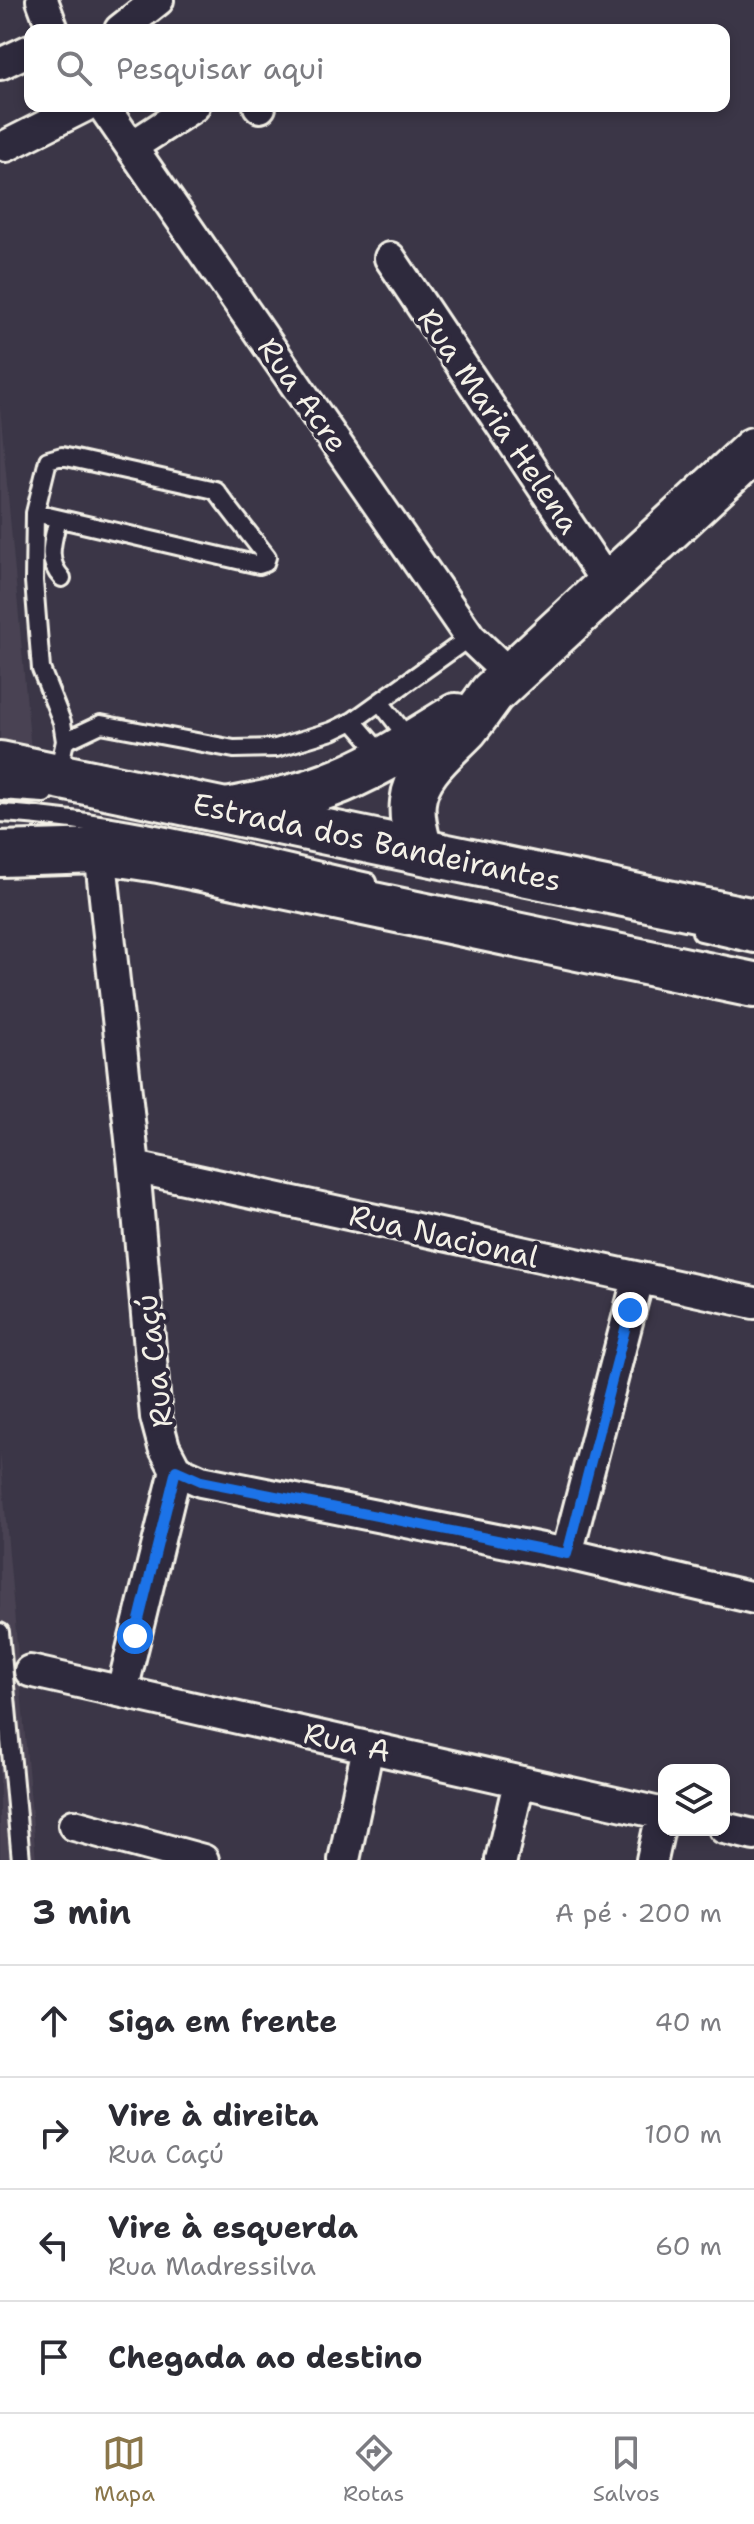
<!DOCTYPE html>
<html lang="pt">
<head>
<meta charset="utf-8">
<style>
	:root { --surface:#fff; --page:#f2f2f3; --text:#2b2b33; --muted:#7c7c81; --line:#e1e1e2; --accent:#8a764a }
	body { margin:0; font-family:"Shantell Sans",sans-serif; background:var(--page); color:var(--text) }
	.controls { position:absolute; right:24px; bottom:24px; display:grid; overflow:hidden; border-radius:16px; box-shadow:0 4px 12px #0003 }
	.controls button { width:72px; height:72px; display:grid; place-items:center; padding:0; border:0; border-bottom:2px solid var(--line); background:var(--surface); color:var(--text); font:40px sans-serif }
	.stop { position:absolute; width:24px; height:24px; margin:-18px; border:6px solid #1a73e8; border-radius:50%; background:#fff }
	.stop.end { background:#1a73e8; border-color:#fff; box-shadow:0 2px 8px #0008 }
	.list { margin:0; padding:0; list-style:none }
	h2 { display:flex; justify-content:space-between; align-items:center; height:104px; margin:0; padding:0 32px; font-size:34px }
	h2 small { font-size:26px; font-weight:400; color:var(--muted) }
	.list li { display:grid; grid-template-columns:52px 1fr auto; gap:24px; align-items:center; box-sizing:border-box; height:112px; padding:0 32px; border-top:2px solid var(--line) }
	.list b { display:block; font-size:30px; white-space:nowrap }
	.list p { margin:0; font-size:26px; white-space:nowrap; color:var(--muted) }
	.list em { font-size:26px; font-style:normal; color:var(--muted) }
	.icon { flex:none; width:44px; height:44px; fill:none; stroke:currentColor; stroke-width:2; stroke-linecap:round; stroke-linejoin:round }
	.map { position:relative; flex:none; width:754px; height:1860px; overflow:hidden }
	.search { position:absolute; background:var(--surface); box-shadow:0 4px 12px #0003; left:24px; right:24px; top:24px; height:88px; display:flex; align-items:center; gap:20px; box-sizing:border-box; padding:0 28px; border-radius:16px; color:var(--muted); font-size:30px }
	.sheet { height:552px; background:var(--surface) }
	nav { display:flex; justify-content:space-around; align-items:center; box-sizing:border-box; height:112px; border-top:2px solid var(--line); background:var(--surface); font-size:22px; color:var(--muted) }
	nav a { display:grid; justify-items:center; gap:4px }
	nav .on { color:var(--accent) }
	.map>svg:first-child { display:block }
	.built { fill:#484352 }
	.lines { fill:none; stroke-linecap:round; stroke-linejoin:round }
	.lane-casing { stroke:#f4f1e8; stroke-width:22 }
	.street-casing { stroke:#f4f1e8; stroke-width:36 }
	.secondary-casing { stroke:#f4f1e8; stroke-width:50 }
	.primary-casing { stroke:#f4f1e8; stroke-width:50 }
	.lane { stroke:#2f2a3d; stroke-width:16 }
	.street { stroke:#2f2a3d; stroke-width:30 }
	.secondary { stroke:#2f2a3d; stroke-width:44 }
	.primary { stroke:#2f2a3d; stroke-width:44 }
	.route { stroke:#1a73e8; stroke-width:10 }
	.labels { text-anchor:middle; dominant-baseline:central; stroke-width:8; stroke-linejoin:round; paint-order:stroke }
	.street-label { font-size:30px; fill:#f4f1e8; stroke:#2f2a3d }
</style>
</head>
<body>
<div class="map">
<svg width="754" height="1860" viewBox="0 0 754 1860">
	<rect width="100%" height="100%" fill="#3b3647"/>
	<filter id="ink" filterUnits="userSpaceOnUse"><feTurbulence type="fractalNoise" baseFrequency=".0125" numOctaves="2"/><feDisplacementMap in="SourceGraphic" scale="16" xChannelSelector="R" yChannelSelector="G"/><feConvolveMatrix kernelMatrix="1 2 1 2 8 2 1 2 1" color-interpolation-filters="sRGB"/></filter>
	<g filter="url(#ink)">
		<path class="built" d="M0,406L31,751L0,741Z
			M0,1452L36,1860H0Z"/>
		<g class="lines">
			<defs>
				<path id="lane" d="M35,513L259,565L265,563L267,557L215,490L62,456L48,460L35,513L34,581L41,669L62,722L65,741L58,773
					M58,519C53,541 45,560 62,578
					M380,702L411,742
					M353,721L384,757
					M65,741L101,724L234,749L276,748L332,731L353,721L470,637
					M0,791L44,794
					M0,813C124,820 247,855 368,882
					M701,932L754,944
					M0,1632L21,1860"/>
				<path id="street" d="M42,0L53,30
					M120,30L158,0
					M0,64L30,50
					M103,106L470,637L511,676
					M259,106L260,107
					M6,146L85,106
					M131,147L194,106
					M390,258L608,584
					M100,851L134,1167L156,1417L164,1447L176,1470L201,1481L567,1554L754,1598
					M134,1167L754,1303
					M567,1554L638,1279
					M30,1671L664,1814
					M122,1691L176,1470
					M74,1825L203,1860
					M724,1828L754,1835
					M344,1860L368,1747
					M501,1860L519,1782
					M652,1860L662,1814"/>
				<path id="secondary" d="M231,810C263,804 295,798 327,786C372,770 415,741 456,716
					M420,851C416,834 411,819 413,802C416,771 446,749 466,728C475,717 483,705 492,693L754,450"/>
				<path id="primary" d="M0,764L754,921
					M0,854L100,851L159,860L754,985"/>
			</defs>
			<use href="#lane" class="lane-casing"/>
			<use href="#street" class="street-casing"/>
			<use href="#secondary" class="secondary-casing"/>
			<use href="#primary" class="primary-casing"/>
			<use href="#lane" class="lane"/>
			<use href="#street" class="street"/>
			<use href="#secondary" class="secondary"/>
			<use href="#primary" class="primary"/>
		</g>
	</g>
	<g class="lines" filter="url(#ink)">
		<path class="route" d="M135,1636L176,1470L201,1481L567,1554L630,1310"/>
	</g>
	<g class="labels">
		<g class="street-label">
			<text transform="translate(303 395) rotate(55)">Rua Acre</text>
			<text transform="translate(499 421) rotate(56)">Rua Maria Helena</text>
			<text transform="translate(377 842) rotate(12)">Estrada dos Bandeirantes</text>
			<text transform="translate(444 1236) rotate(13)">Rua Nacional</text>
			<text transform="translate(154 1361) rotate(-97)">Rua Caçú</text>
			<text transform="translate(347 1742) rotate(13)">Rua A</text>
		</g>
	</g>
</svg>
<div class="controls">
<button><svg class="icon" aria-label="layers" viewBox="0 0 24 24"><path d="M12 4l9 5-9 5-9-5zM3 14l9 5 9-5"/></svg></button>
</div>
<div class="stop" style="left:135px;top:1636px"></div>
<div class="stop end" style="left:630px;top:1310px"></div>
<div class="search"><svg class="icon" aria-label="search" viewBox="0 0 24 24"><circle cx="10" cy="10" r="6"/><path d="M15 15l6 6"/></svg>Pesquisar aqui</div>
</div>
<section class="sheet">
<h2>3 min<small>A pé · 200 m</small></h2>
<ul class="list">
<li><svg class="icon" aria-label="ahead" viewBox="0 0 24 24"><path d="M12 20V5M6 11l6-6 6 6"/></svg><div><b>Siga em frente</b></div><em>40 m</em></li>
<li><svg class="icon" aria-label="right" viewBox="0 0 24 24"><path d="M7 20v-9h11M14 6l5 5-5 5"/></svg><div><b>Vire à direita</b><p>Rua Caçú</p></div><em>100 m</em></li>
<li><svg class="icon" aria-label="left" viewBox="0 0 24 24"><path d="M17 20v-9H6M10 6l-5 5 5 5"/></svg><div><b>Vire à esquerda</b><p>Rua Madressilva</p></div><em>60 m</em></li>
<li><svg class="icon" aria-label="arrive" viewBox="0 0 24 24"><path d="M6 21V4h12l-3 4 3 4H6"/></svg><div><b>Chegada ao destino</b></div></li>
</ul>
</section>
<nav>
<a class="on"><svg class="icon" aria-label="map" viewBox="0 0 24 24"><path d="M3 6l6-2 6 2 6-2v14l-6 2-6-2-6 2zM9 4v14M15 6v14"/></svg>Mapa</a>
<a><svg class="icon" aria-label="directions" viewBox="0 0 24 24"><path d="M12 3l9 9-9 9-9-9zM9 14v-3h6M13 9l2 2-2 2"/></svg>Rotas</a>
<a><svg class="icon" aria-label="saved" viewBox="0 0 24 24"><path d="M7 4h10v16l-5-4-5 4z"/></svg>Salvos</a>
</nav>
</body>
</html>
